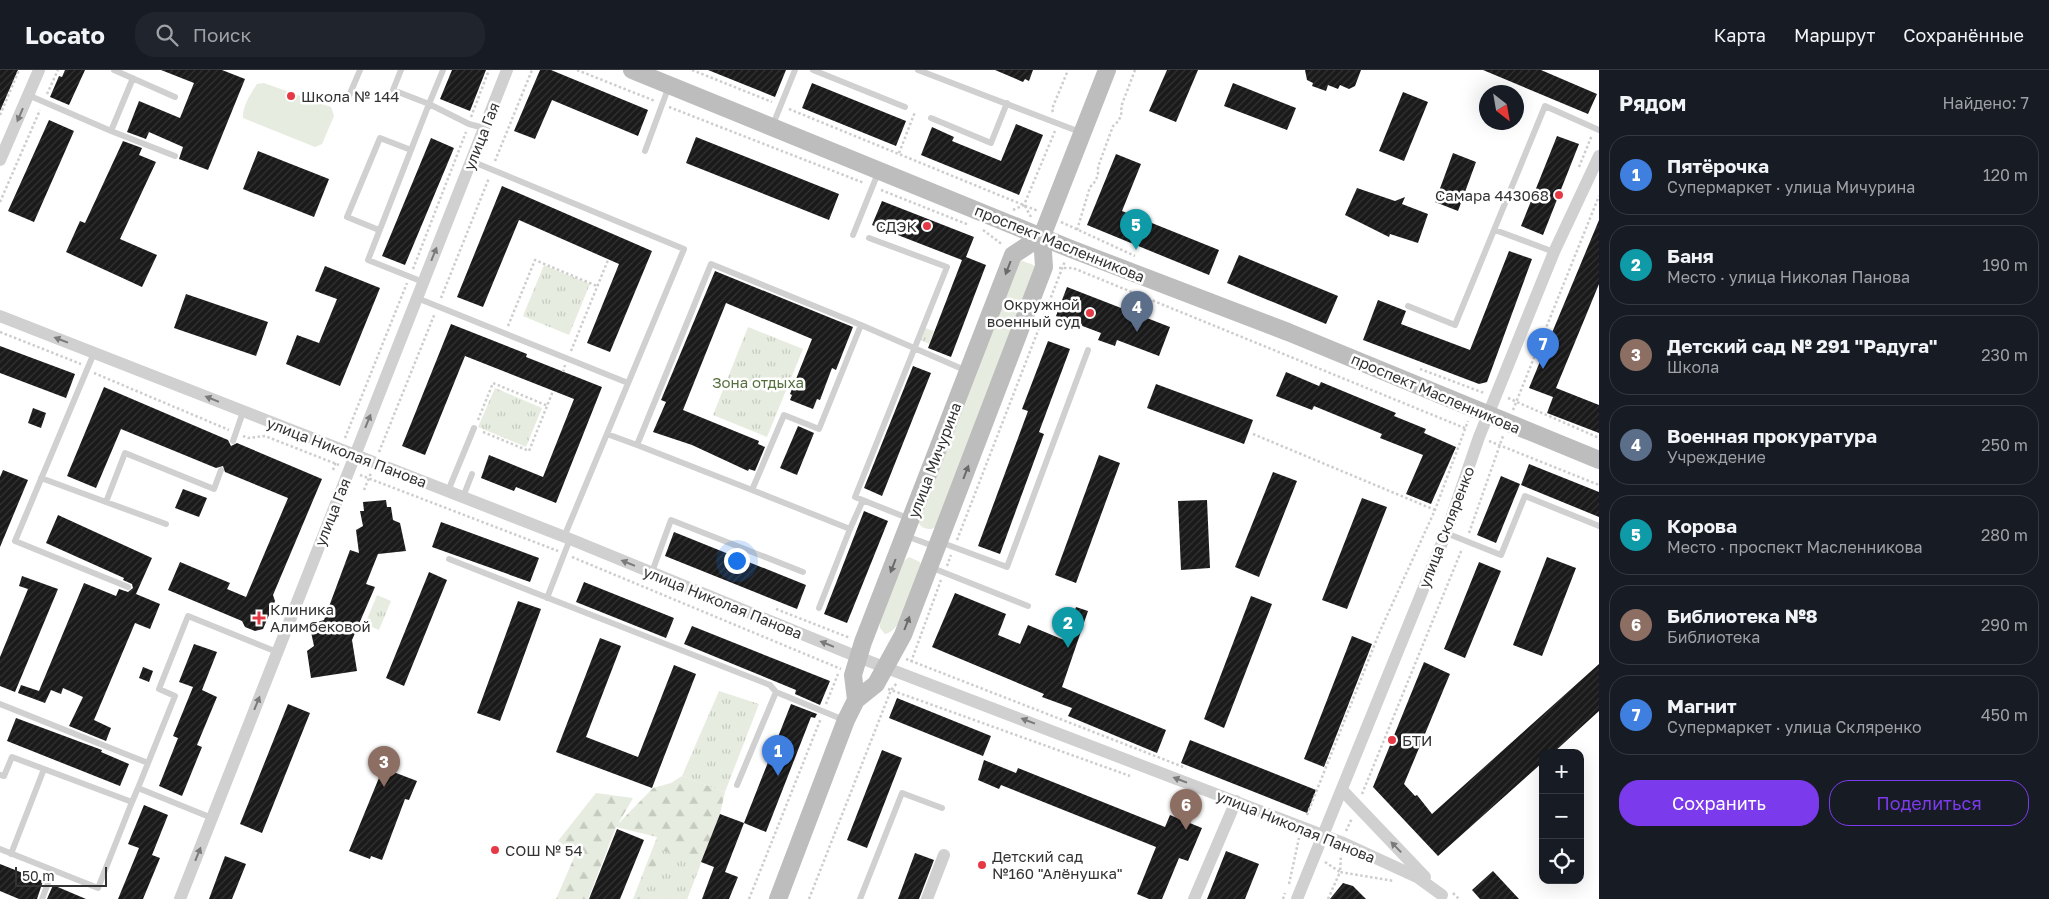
<!DOCTYPE html>
<html lang="ru">
<head>
<meta charset="utf-8">
<style>
	:root { --surface:#171b24; --page:#20242c; --text:#f1f3f6; --muted:#9ea1a6; --line:#363941; --accent:#7c3aed }
	body { margin:0; font-family:"Golos Text",sans-serif; background:var(--page); color:var(--text) }
	.controls { position:absolute; right:15px; bottom:15px; display:grid; overflow:hidden; border-radius:10px; box-shadow:0 5px 20px #0002 }
	.controls button { width:45px; height:45px; display:grid; place-items:center; padding:0; border:0; border-bottom:1px solid var(--line); background:var(--surface); color:var(--text); font:25px sans-serif }
	.compass { position:absolute; left:1479px; top:15px; width:45px; height:45px; border-radius:50%; background:var(--surface); box-shadow:0 5px 20px #0002; rotate:149deg }
	.scale { position:absolute; left:15px; bottom:12px; width:92px; box-sizing:border-box; padding-left:5px; border:2px solid #333; border-top:0; font-size:14px; line-height:18px; white-space:nowrap; color:#333; -webkit-text-stroke:4px #fff; paint-order:stroke }
	.you { position:absolute; left:736px; top:490px; width:18px; height:18px; margin:-12px; border:4px solid #fff; border-radius:50%; background:#1a73e8; box-shadow:0 0 0 8px #1a73e833 }
	.badge { display:grid; place-items:center; width:32px; height:32px; border-radius:50%; background:var(--accent); color:#fff; font-size:16px; font-weight:700 }
	.pin { position:absolute; translate:-50% -41px; filter:drop-shadow(0 1px 2px #0008) }
	.pin::after { content:''; position:absolute; top:26px; width:18px; height:15px; background:inherit; clip-path:polygon(0 0,100% 0,50% 100%) }
	.list { margin:0; padding:0; list-style:none }
	h2 { display:flex; justify-content:space-between; align-items:center; height:65px; margin:0; padding:0 20px; font-size:21px }
	h2 small { font-size:16px; font-weight:400; color:var(--muted) }
	.list li { display:grid; grid-template-columns:32px 1fr auto; gap:15px; align-items:center; box-sizing:border-box; height:80px; margin:0 10px 10px; padding:0 10px; border:1px solid var(--line); border-radius:20px }
	.list b { display:block; font-size:19px; white-space:nowrap }
	.list p { margin:0; font-size:16px; white-space:nowrap; color:var(--muted) }
	.list em { font-size:16px; font-style:normal; color:var(--muted) }
	.actions { display:flex; gap:10px; padding:15px 20px }
	.actions a { flex:1; padding:11px 0; border:1px solid var(--accent); border-radius:20px; text-align:center; font-size:18px; color:var(--accent) }
	.actions .main { background:var(--accent); color:#fff }
	.icon { flex:none; width:28px; height:28px; fill:none; stroke:currentColor; stroke-width:2; stroke-linecap:round; stroke-linejoin:round }
	.map { position:relative; flex:none; width:1599px; height:829px; overflow:hidden }
	header { display:flex; align-items:center; gap:30px; box-sizing:border-box; height:70px; padding:0 25px; background:var(--surface); border-bottom:1px solid var(--line) }
	header strong { font-size:24px }
	nav { display:flex; gap:28px; margin-inline-start:auto; font-size:18px }
	.search { width:350px; height:45px; background:var(--page); display:flex; align-items:center; gap:12px; box-sizing:border-box; padding:0 18px; border-radius:20px; color:var(--muted); font-size:19px }
	main { display:flex }
	aside { flex:1; background:var(--surface) }
	.map>svg:first-child { display:block }
	.grass { fill:#e6ecdf }
	.forest { fill:url(#forest-firs) }
	.park { fill:url(#park-tufts) }
	.building { fill:url(#building-hatch) }
	.lines { fill:none; stroke-linecap:round; stroke-linejoin:round }
	.path { stroke:#cdcdcd; stroke-width:2.5; stroke-dasharray:2.5 2.5; stroke-linecap:butt }
	.lane { stroke:#d0d0d0; stroke-width:6 }
	.street { stroke:#d0d0d0; stroke-width:12 }
	.secondary { stroke:#bdbdbd; stroke-width:18 }
	.oneway { fill:#7a7a7a }
	.oneway2 { fill:#6a6a6a }
	.poi-dot { fill:#e63946; stroke:#fff; stroke-width:2 }
	.labels { text-anchor:middle; dominant-baseline:central; stroke-width:5; stroke-linejoin:round; paint-order:stroke }
	.poi-label { font-size:15px; fill:#333; stroke:#fff; text-anchor:start }
	.street-label { font-size:15px; fill:#333; stroke:#fff }
	.park-label { font-size:15px; fill:#56703f; stroke:#fff }
</style>
</head>
<body>
<header>
<strong>Locato</strong>
<div class="search"><svg class="icon" aria-label="search" viewBox="0 0 24 24"><circle cx="10" cy="10" r="6"/><path d="M15 15l6 6"/></svg>Поиск</div>
<nav><a>Карта</a><a>Маршрут</a><a>Сохранённые</a></nav>
</header>
<main>
<div class="map">
<svg width="1599" height="829" viewBox="0 0 1599 829">
	<defs>
		<pattern id="forest-firs" width="22" height="20" patternUnits="userSpaceOnUse" patternTransform="scale(1.25)"><rect width="22" height="20" fill="#e6ecdf"/><path d="M5 1l3.5 6h-7zM16 11l3.5 6h-7z" fill="#c6cbc0"/></pattern>
		<pattern id="park-tufts" width="24" height="20" patternUnits="userSpaceOnUse" patternTransform="scale(1.25)"><rect width="24" height="20" fill="#e6ecdf"/><path d="M3 7l-1-3M5 7V3M7 7l1-3M15 17l-1-3M17 17v-4M19 17l1-3" fill="none" stroke="#c6cbc0"/></pattern>
		<pattern id="building-hatch" width="6" height="6" patternUnits="userSpaceOnUse" patternTransform="scale(1.25)"><rect width="6" height="6" fill="#1a1a1a"/><path d="M-1 1l2-2M0 6l6-6M5 7l2-2" fill="none" stroke="#333"/></pattern>
	</defs>
	<rect width="100%" height="100%" fill="#fff"/>
	<path class="grass" d="M264,13L331,37L334,46L322,74L315,77L243,48C242,37 251,23 257,14Z
		M1020,190L1036,196L939,454L932,459C923,459 919,457 917,447Z
		M909,487L920,492L921,499C915,516 903,561 885,564L880,558V551L903,492Z"/>
	<path class="forest" d="M682,706L725,722L720,744L687,829H633L657,767L616,757L588,829H556L576,783L558,771L596,723L633,728L618,754L653,718L671,713Z"/>
	<path class="park" d="M544,195L590,214L569,265L523,246Z
		M748,257L803,279L767,367L713,345Z
		M925,258L934,261L929,274L921,270Z
		M495,318L542,338L526,377L478,357Z
		M377,525L391,531L379,560L365,554Z
		M719,621L759,634L725,722L682,706Z
		M662,780L700,796L687,829H642Z"/>
	<path class="building" d="M0,0H18L0,41Z
		M65,0H85L69,35L50,27L59,6L62,7Z
		M161,0H222L245,9L208,100L179,89L183,77L149,62L146,69L127,62L139,31L180,48L194,13Z
		M452,0H486L470,41L440,29Z
		M540,0H551L648,40L638,66L552,30L535,69L514,61Z
		M708,0H786L775,27Z
		M995,0H1033L1029,11L1025,9L1023,12Z
		M1167,0H1198L1176,52L1149,41Z
		M1305,0H1361L1355,16L1349,19L1340,15L1338,19L1328,15L1326,21L1312,16L1313,13L1307,10Z
		M1483,0H1541L1597,24L1588,44Z
		M812,13L906,51L896,76L802,38Z
		M1233,13L1296,38L1287,60L1224,36Z
		M1403,22L1428,32L1404,91L1379,81Z
		M49,50L74,61L34,152L8,141Z
		M1016,54L1043,65L1019,125L921,85L932,57L954,67L952,71L1001,91Z
		M1557,66L1579,74L1543,165L1521,156Z
		M696,67L839,124L829,150L686,93Z
		M431,68L454,78L405,195L382,186Z
		M123,71L142,78L139,85L156,92L120,169L157,185L142,217L66,182L80,151L85,153Z
		M258,81L329,109L314,147L243,119Z
		M1453,83L1476,92L1458,141L1435,132Z
		M1116,84L1141,94L1122,141L1219,180L1209,205L1087,155Z
		M502,116L652,181L610,282L587,273L619,194L519,150L483,237L457,227Z
		M1357,118L1395,131L1405,127L1402,134L1428,144L1418,173L1390,164L1389,167L1345,145Z
		M882,131L974,167L966,187L986,195L951,287L928,278L962,190L872,155Z
		M1599,150V214L1556,318L1599,335V363L1547,343L1553,327L1529,318Z
		M1509,181L1532,189L1487,312L1479,314L1363,270L1378,230L1406,241L1401,254L1470,280Z
		M1239,185L1338,226L1326,254L1227,213Z
		M325,196L380,218L340,316L286,294L297,265L319,273L337,229L315,221Z
		M715,201L853,257L836,300L832,298L820,330L817,329L813,339L790,330L792,325L790,324L812,269L726,233L683,340L759,371L758,374L765,377L755,401L749,399L748,401L692,375L653,362L666,332L661,330Z
		M1067,217L1170,257L1159,286L1117,270L1115,276L1098,270L1101,263L1056,246Z
		M186,224L268,252L256,286L174,258Z
		M451,254L527,284L526,287L602,317L556,433L516,417L514,421L481,408L489,385L543,407L574,329L465,286L425,385L402,376Z
		M1048,271L1070,279L1039,362L1044,364L1000,484L978,476L1028,341L1022,339Z
		M0,276L75,304L66,328L0,303Z
		M913,296L931,303L882,426L864,418Z
		M1286,302L1319,316L1321,312L1396,343L1394,346L1426,359L1424,363L1456,377L1431,434L1406,424L1423,385L1380,368L1382,364L1314,336L1312,340L1276,326Z
		M1156,314L1253,350L1244,374L1147,338Z
		M104,317L228,370L231,376L237,373L322,409L273,525L275,531L263,559L255,561L245,557L242,551L168,520L180,492L230,513L227,519L246,527L288,428L225,402L223,396L216,398L121,359L96,418L67,406Z
		M33,338L46,343L41,358L28,353Z
		M798,356L814,363L797,405L780,398Z
		M1099,385L1120,393L1076,513L1055,505Z
		M1529,394L1599,422V447L1521,415Z
		M3,400L28,410L0,477V407Z
		M1273,402L1297,411L1259,507L1235,497Z
		M1501,406L1520,414L1496,473L1477,465Z
		M183,419L207,428L199,447L175,438Z
		M1362,428L1387,437L1347,539L1322,530Z
		M386,430L387,437H391L393,450L400,453L406,481L378,484L366,514L375,517L352,570L357,601L311,608L307,581L314,576L311,562L315,561L314,553L324,550L350,480L359,483L356,460L363,456L360,441H364L363,432Z
		M1207,430L1210,498L1181,500L1178,431Z
		M864,441L888,451L847,553L824,544Z
		M58,445L152,488L136,524L160,534L150,559L135,553L94,650L111,658L106,671L69,656L83,627L63,618L61,624L51,620L45,633L18,623L21,615L39,621L84,513L116,526L119,519L128,522L133,518L132,514L123,510L124,508L46,473Z
		M441,452L539,488L530,512L432,477Z
		M674,462L806,515L797,539L665,486Z
		M1547,487L1576,498L1542,586L1513,575Z
		M1479,492L1501,501L1465,588L1444,579Z
		M429,502L447,510L404,616L386,608Z
		M22,506L58,519L15,622L0,616V587L28,519L19,516Z
		M584,512L674,548L666,568L576,532Z
		M955,523L1006,544L998,565L1020,574L1028,555L1064,570L1076,537L1088,541L1062,617L1166,660L1157,683L1068,646L1072,638L1042,627L1044,624L932,577Z
		M1251,526L1272,534L1224,658L1204,649Z
		M518,531L541,539L500,651L477,643Z
		M692,556L830,611L820,635L795,624L796,620L684,574Z
		M1352,566L1372,574L1324,697L1304,689Z
		M600,568L621,576L586,667L638,687L674,595L696,604L652,718L556,682Z
		M194,574L217,582L202,620L217,627L197,675L202,677L182,726L159,716L178,668L173,666L193,617L179,612Z
		M1424,592L1450,604L1404,714L1415,726L1417,725L1432,744L1599,594V641L1553,683H1543V692L1438,786L1373,717Z
		M143,597L153,601L149,612L139,608Z
		M897,628L991,666L983,686L889,648Z
		M288,634L310,643L262,763L240,754Z
		M791,634L817,644L815,648L811,647L766,762L744,753Z
		M16,648L102,680L101,682L129,694L120,716L7,671Z
		M1190,670L1316,720L1307,743L1181,693Z
		M882,680L902,688L867,778L847,770Z
		M984,690L1016,703L1018,698L1165,757L1170,745L1202,758L1188,791L1179,788L1162,829H1149L1137,824L1156,777L1001,715L999,719L978,710Z
		M383,698L417,711L409,730L405,729L382,790L371,786L370,789L349,781Z
		M144,735L168,745L152,785L160,788L143,829H118L139,778L128,774Z
		M720,744L744,753L725,802L738,807L729,829H702L714,797L701,792Z
		M617,759L644,770L620,829H589Z
		M1226,781L1259,794L1245,829H1207Z
		M915,783L934,790L919,829H898Z
		M225,786L246,794L232,829H209Z
		M0,794L43,811L37,829H19L0,821Z
		M1493,801L1519,829H1480L1472,820Z
		M1343,813L1353,816L1366,829H1330Z
		M53,815L86,829H47Z"/>
	<g class="lines">
		<path class="path" d="M577,0L655,31
			M692,0L772,32
			M47,24L58,0
			M669,37L864,113
			M789,39L1038,141
			M1053,42L1052,39L1068,0
			M0,45L19,0
			M471,47L489,0
			M899,83L915,42
			M495,91L532,0
			M1579,97L1592,65
			M881,120L969,155
			M0,132L40,40
			M1025,136L1031,147
			M1013,140L1024,135L1055,61
			M1061,152L1135,186
			M983,160L1003,175
			M1077,160L1090,117C1096,112 1099,105 1098,97L1113,56C1119,52 1123,44 1121,37L1135,0
			M1059,198H1073L1467,359
			M413,199L466,62
			M441,228L489,108
			M508,256L535,190L597,216
			M0,262L81,294
			M571,281L608,190
			M1420,299L1484,323
			M563,302L565,295
			M94,303L229,360
			M1508,328L1599,368
			M1513,340L1599,126
			M478,350L493,313L548,336
			M483,362L529,381L553,321
			M1253,364L1435,440
			M243,366L248,368L265,366L339,395
			M345,368L407,213
			M1489,371L1599,415
			M379,382L435,243
			M333,400L336,392
			M360,405L558,481
			M364,420L371,403
			M1469,463L1503,366
			M957,470L1065,191
			M572,487L841,599
			M947,496L951,485
			M776,539L850,568
			M906,589L1186,698
			M911,592L941,510
			M888,619L1130,706
			M826,634L838,604
			M1362,724L1462,479
			M1307,745L1380,561L1435,440L1468,351
			M1346,761L1352,748
			M1325,792L1340,802L1341,785
			M1289,814L1299,768
			M1453,823L1459,829
			M749,829L821,648
			M809,829L891,620L897,613
			M1283,829L1285,823
			M1328,829L1340,802L1394,811"/>
		<path class="lane" d="M114,0L175,27
			M401,0L393,20L429,34L443,0
			M813,0L905,37
			M918,0L1080,62
			M28,25L111,61L133,8
			M349,26L360,0
			M931,48L991,73L1007,33
			M772,57L795,0
			M111,61L175,86
			M645,81L669,16
			M471,91L684,179L564,467
			M379,160L347,147L380,68L411,80
			M1495,160L1554,182
			M853,165L878,103
			M869,168L947,197L855,427L910,449
			M423,212L368,190L429,34L469,54L484,58
			M417,228L628,313
			M1408,236L1455,255L1545,36L1599,60
			M94,283L15,471L128,517
			M607,364L637,375L711,194L861,255L967,301
			M233,371L243,342
			M637,375L752,420L784,345L819,359L861,255
			M41,408L106,432L125,383L214,419L221,400
			M752,420L850,459L863,430
			M448,421L474,358
			M463,427L472,404
			M106,432L166,454
			M1446,463L1501,485L1525,426L1599,456
			M906,466L936,477
			M940,472L1007,497L1088,280
			M449,489L770,615L776,622L844,650
			M930,497L1028,536
			M652,502L671,450L803,502
			M547,528L570,469
			M819,538L850,459
			M0,634L148,693
			M0,705L4,706L12,687L44,699
			M737,715L776,622
			M138,718L175,626L159,619L188,546L277,582
			M132,732L138,718L212,748
			M0,779L98,818L132,732L44,699L11,784
			M42,829L53,800
			M860,829L902,723L942,738"/>
		<path class="street" d="M0,90L39,0
			M0,246L570,469L858,587L1341,772L1417,807L1442,825
			M1342,720L1425,807
			M180,829L507,0
			M927,829L944,785
			M1194,829L1236,731
			M1297,829L1446,463L1479,367L1554,182L1599,86"/>
		<path class="secondary" d="M632,0L1071,179L1288,262L1599,390
			M856,630L853,605L863,572L1013,185L1042,166
			M778,829L846,650L856,630L876,614L903,565L1044,197L1042,166L1107,0"/>
	</g>
	<defs><path id="oneway-solid" d="M-6-.8H1V-3.2L6.5 0L1 3.2V.8H-6Z" transform="scale(1.25)"/></defs>
	<g class="oneway">
		<use href="#oneway-solid" transform="translate(20 45) rotate(113)"/>
		<use href="#oneway-solid" transform="translate(434 184) rotate(-68)"/>
		<use href="#oneway-solid" transform="translate(61 270) rotate(-159)"/>
		<use href="#oneway-solid" transform="translate(212 329) rotate(-158)"/>
		<use href="#oneway-solid" transform="translate(368 351) rotate(-68)"/>
		<use href="#oneway-solid" transform="translate(628 493) rotate(-158)"/>
		<use href="#oneway-solid" transform="translate(827 574) rotate(-158)"/>
		<use href="#oneway-solid" transform="translate(257 633) rotate(-68)"/>
		<use href="#oneway-solid" transform="translate(1028 651) rotate(-159)"/>
		<use href="#oneway-solid" transform="translate(1180 710) rotate(-159)"/>
		<use href="#oneway-solid" transform="translate(1396 777) rotate(-134)"/>
		<use href="#oneway-solid" transform="translate(198 784) rotate(-68)"/>
	</g>
	<g class="oneway2">
		<use href="#oneway-solid" transform="translate(1008 198) rotate(111)"/>
		<use href="#oneway-solid" transform="translate(966 402) rotate(-69)"/>
		<use href="#oneway-solid" transform="translate(893 496) rotate(111)"/>
		<use href="#oneway-solid" transform="translate(907 553) rotate(-69)"/>
	</g>
	<g class="poi-dot">
		<circle cx="291" cy="26" r="5"/>
		<circle cx="1559" cy="125" r="5"/>
		<circle cx="927" cy="156" r="5"/>
		<circle cx="1090" cy="243" r="5"/>
		<path d="M256.5 540.5h5v5h5v5h-5v5h-5v-5h-5v-5h5z"/>
		<circle cx="1392" cy="670" r="5"/>
		<circle cx="495" cy="780" r="5"/>
		<circle cx="982" cy="795" r="5"/>
	</g>
	<g class="labels">
		<g class="poi-label">
			<text x="301" y="26">Школа № 144</text>
			<text x="1549" y="125" text-anchor="end">Самара 443068</text>
			<text x="917" y="156" text-anchor="end">СДЭК</text>
			<text x="1080" y="234" text-anchor="end">Окружной<tspan x="1080" dy="17">военный суд</tspan></text>
			<text x="270" y="539">Клиника<tspan x="270" dy="17">Алимбековой</tspan></text>
			<text x="1402" y="670">БТИ</text>
			<text x="505" y="780">СОШ № 54</text>
			<text x="992" y="786">Детский сад<tspan x="992" dy="17">№160 "Алёнушка"</tspan></text>
		</g>
		<g class="street-label">
			<text transform="translate(481 66) rotate(-68)">улица Гая</text>
			<text transform="translate(1060 173) rotate(22)">проспект Масленникова</text>
			<text transform="translate(1436 323) rotate(23)">проспект Масленникова</text>
			<text transform="translate(347 382) rotate(21)">улица Николая Панова</text>
			<text transform="translate(934 390) rotate(-69)">улица Мичурина</text>
			<text transform="translate(332 442) rotate(-68)">улица Гая</text>
			<text transform="translate(1446 457) rotate(-69)">улица Скляренко</text>
			<text transform="translate(723 532) rotate(22)">улица Николая Панова</text>
			<text transform="translate(1296 756) rotate(22)">улица Николая Панова</text>
		</g>
		<g class="park-label">
			<text x="758" y="312">Зона отдыха</text>
		</g>
	</g>
</svg>
<div class="controls">
<button>+</button>
<button>−</button>
<button><svg class="icon" aria-label="locate" viewBox="0 0 24 24"><circle cx="12" cy="12" r="6"/><path d="M12 2v4M12 18v4M2 12h4M18 12h4"/></svg></button>
</div>
<svg class="compass" viewBox="-18 -18 36 36"><path d="M0-13l5 13h-10z" fill="#e53935"/><path d="M0 13l5-13h-10z" fill="#9ea1a6"/></svg>
<div class="scale">50 m</div>
<div class="you"></div>
<div class="pin badge" style="left:778px;top:706px;background:#3f7fe0">1</div>
<div class="pin badge" style="left:1068px;top:578px;background:#0f9aa8">2</div>
<div class="pin badge" style="left:384px;top:717px;background:#8d6e63">3</div>
<div class="pin badge" style="left:1137px;top:262px;background:#5c6f8a">4</div>
<div class="pin badge" style="left:1136px;top:180px;background:#0f9aa8">5</div>
<div class="pin badge" style="left:1186px;top:760px;background:#8d6e63">6</div>
<div class="pin badge" style="left:1543px;top:299px;background:#3f7fe0">7</div>
</div>
<aside>
<h2>Рядом<small>Найдено: 7</small></h2>
<ul class="list">
<li><span class="badge" style="background:#3f7fe0">1</span><div><b>Пятёрочка</b><p>Супермаркет · улица Мичурина</p></div><em>120 m</em></li>
<li><span class="badge" style="background:#0f9aa8">2</span><div><b>Баня</b><p>Место · улица Николая Панова</p></div><em>190 m</em></li>
<li><span class="badge" style="background:#8d6e63">3</span><div><b>Детский сад № 291 &quot;Радуга&quot;</b><p>Школа</p></div><em>230 m</em></li>
<li><span class="badge" style="background:#5c6f8a">4</span><div><b>Военная прокуратура</b><p>Учреждение</p></div><em>250 m</em></li>
<li><span class="badge" style="background:#0f9aa8">5</span><div><b>Корова</b><p>Место · проспект Масленникова</p></div><em>280 m</em></li>
<li><span class="badge" style="background:#8d6e63">6</span><div><b>Библиотека №8</b><p>Библиотека</p></div><em>290 m</em></li>
<li><span class="badge" style="background:#3f7fe0">7</span><div><b>Магнит</b><p>Супермаркет · улица Скляренко</p></div><em>450 m</em></li>
</ul>
<div class="actions"><a class="main">Сохранить</a><a>Поделиться</a></div>
</aside>
</main>
</body>
</html>
